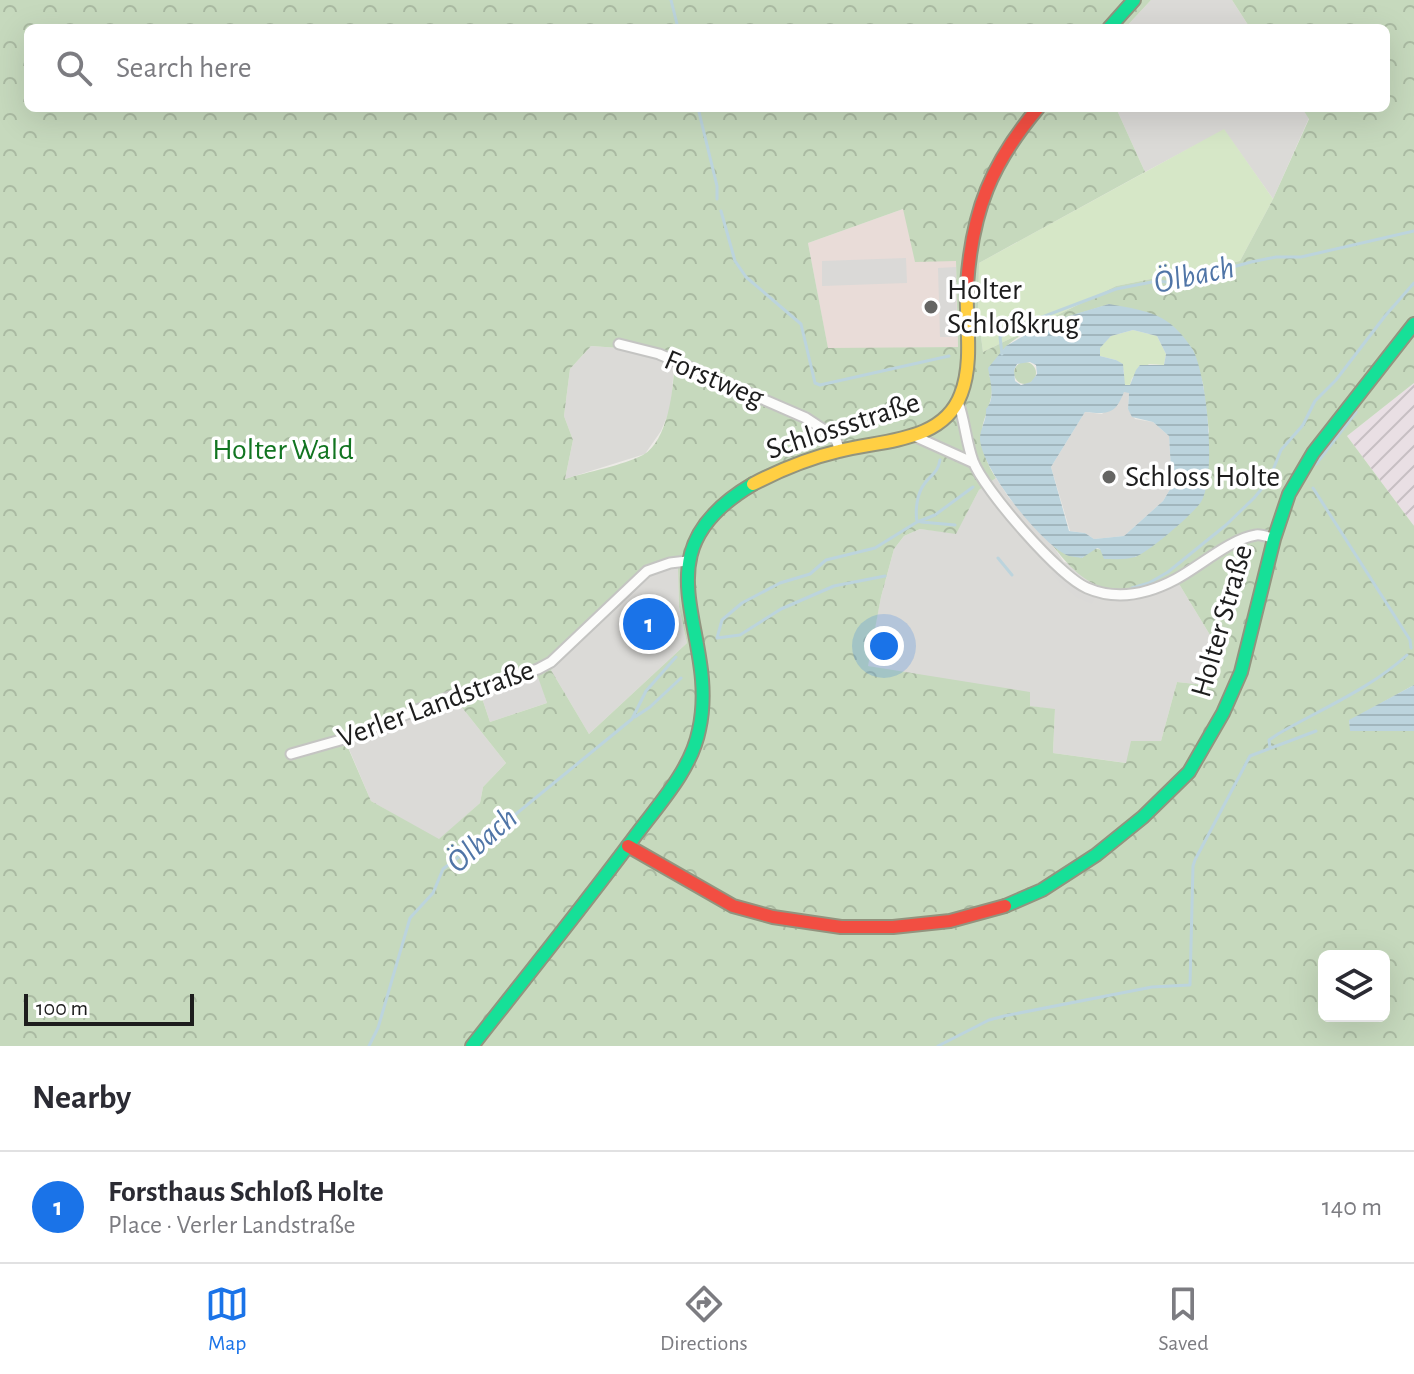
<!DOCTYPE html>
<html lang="en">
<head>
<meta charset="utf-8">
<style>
	:root { --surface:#fff; --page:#f2f2f3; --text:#2b2b33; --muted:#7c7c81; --line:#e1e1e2; --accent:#1a73e8 }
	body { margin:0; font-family:"Alegreya Sans",sans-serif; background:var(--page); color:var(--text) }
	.controls { position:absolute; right:24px; bottom:24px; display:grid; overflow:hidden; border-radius:12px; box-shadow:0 8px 32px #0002 }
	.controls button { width:72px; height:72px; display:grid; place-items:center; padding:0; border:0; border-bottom:2px solid var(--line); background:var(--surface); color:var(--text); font:40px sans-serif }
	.scale { position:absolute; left:24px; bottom:20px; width:170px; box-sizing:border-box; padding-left:8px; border:4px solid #1d1d1d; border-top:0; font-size:22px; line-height:28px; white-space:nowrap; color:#1d1d1d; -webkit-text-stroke:6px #fff; paint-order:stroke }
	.you { position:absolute; left:884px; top:646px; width:28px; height:28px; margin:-20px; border:6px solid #fff; border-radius:50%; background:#1a73e8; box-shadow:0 0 0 12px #1a73e833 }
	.badge { display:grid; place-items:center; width:52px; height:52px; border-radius:50%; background:var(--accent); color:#fff; font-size:26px; font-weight:700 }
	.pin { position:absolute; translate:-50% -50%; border:4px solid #fff; box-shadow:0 2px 8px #0006 }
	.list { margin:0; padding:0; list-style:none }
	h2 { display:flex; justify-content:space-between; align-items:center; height:104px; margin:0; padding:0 32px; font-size:34px }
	h2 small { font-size:26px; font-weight:400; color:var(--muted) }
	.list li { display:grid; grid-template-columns:52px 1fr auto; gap:24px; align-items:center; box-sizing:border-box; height:112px; padding:0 32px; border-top:2px solid var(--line) }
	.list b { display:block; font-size:30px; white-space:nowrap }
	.list p { margin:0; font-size:26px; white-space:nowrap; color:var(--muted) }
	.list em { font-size:26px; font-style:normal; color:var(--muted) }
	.icon { flex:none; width:44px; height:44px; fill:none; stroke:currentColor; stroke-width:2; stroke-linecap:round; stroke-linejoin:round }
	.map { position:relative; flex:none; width:1414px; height:1046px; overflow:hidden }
	.search { position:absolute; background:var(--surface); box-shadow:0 8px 32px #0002; left:24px; right:24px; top:24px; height:88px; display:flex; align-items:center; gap:20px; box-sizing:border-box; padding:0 28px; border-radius:12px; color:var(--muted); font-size:30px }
	.sheet { height:216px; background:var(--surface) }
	nav { display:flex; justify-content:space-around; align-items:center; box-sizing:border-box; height:112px; border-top:2px solid var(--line); background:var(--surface); font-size:22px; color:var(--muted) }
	nav a { display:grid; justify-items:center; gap:4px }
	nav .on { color:var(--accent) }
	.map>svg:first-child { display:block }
	.residential { fill:#dbdad7 }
	.commercial { fill:#e9dcd8 }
	.industrial { fill:url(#industrial-furrows) }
	.religious { fill:#dad9d7 }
	.grass { fill:#d6e7c7 }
	.forest { fill:url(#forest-crowns); fill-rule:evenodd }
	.water { fill:url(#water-rules); fill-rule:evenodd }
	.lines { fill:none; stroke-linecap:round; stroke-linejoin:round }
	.stream { stroke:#bcd4dd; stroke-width:3 }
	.street-casing { stroke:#c4c4c2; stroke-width:13 }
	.fast-casing { stroke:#92947f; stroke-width:16 }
	.slow-casing { stroke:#92947f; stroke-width:16 }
	.jam-casing { stroke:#92947f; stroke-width:16 }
	.street { stroke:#fcfcfb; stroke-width:9 }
	.fast { stroke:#16e098; stroke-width:12 }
	.slow { stroke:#ffcf43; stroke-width:12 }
	.jam { stroke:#f24e42; stroke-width:12 }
	.poi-dot { fill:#656563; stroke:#fff; stroke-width:3 }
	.labels { text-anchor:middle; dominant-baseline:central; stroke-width:7; stroke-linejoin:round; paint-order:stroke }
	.poi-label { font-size:30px; fill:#1d1d1d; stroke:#fff; text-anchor:start }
	.street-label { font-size:30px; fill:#1d1d1d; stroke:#fff }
	.park-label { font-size:30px; fill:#127521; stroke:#fff }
	.water-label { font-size:32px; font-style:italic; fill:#5075a7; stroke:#fff }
</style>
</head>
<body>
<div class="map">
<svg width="1414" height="1046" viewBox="0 0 1414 1046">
	<defs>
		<pattern id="industrial-furrows" width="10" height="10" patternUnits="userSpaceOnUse" patternTransform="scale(2)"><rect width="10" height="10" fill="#e9dfe4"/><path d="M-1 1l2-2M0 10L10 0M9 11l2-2" fill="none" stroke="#c7bfc3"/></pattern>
		<pattern id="forest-crowns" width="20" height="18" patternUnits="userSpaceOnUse" patternTransform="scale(2)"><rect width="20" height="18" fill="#c6d9bd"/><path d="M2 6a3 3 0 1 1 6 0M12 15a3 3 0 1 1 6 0" fill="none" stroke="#aabaa2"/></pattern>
		<pattern id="water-rules" width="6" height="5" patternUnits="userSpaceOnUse" patternTransform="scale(2)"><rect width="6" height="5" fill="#bcd4dd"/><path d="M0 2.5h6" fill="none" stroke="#a1b6bd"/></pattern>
	</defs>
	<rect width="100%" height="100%" fill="#eceae6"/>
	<path class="residential" d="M1151,0H1232L1250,28H1125Z
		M1116,108H1302L1309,118L1273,199L1224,130L1145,172Z
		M591,346L619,348L674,363L671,407L661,431L645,454L565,479L573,440L564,416L570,369Z
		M1124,392H1129L1128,409L1135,419L1153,422L1169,436L1172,486L1163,501L1124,536L1094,539L1085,533L1070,531L1051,467L1085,412L1102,414Z
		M996,478L1009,498L1048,539L1064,562L1152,586L1173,574L1224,658L1214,686L1177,682L1161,741L1127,763L1053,753L1055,710L1030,706L914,675L867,666L881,597L894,549L904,536L920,529L956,533L979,490Z
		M678,568L679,607L687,643L589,734L551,670L648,577L659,571Z
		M456,700L506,763L483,787L480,803L439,840L371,801L346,742L414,711Z"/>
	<path class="commercial" d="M903,209L956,261L958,347L828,349L808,243Z"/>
	<path class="industrial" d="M1414,383V526L1347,436Z"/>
	<path class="religious" d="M906,258L907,283L822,286V261Z
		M956,267L957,337H940L938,268Z
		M1056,569L1079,591L1095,598L1092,604L1076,597L1064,587L1051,573Z
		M539,676L547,703L490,722L481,695Z"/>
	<path class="grass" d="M1224,129L1273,199L1240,261L1116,286L983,352L978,313L979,263Z
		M1133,330L1157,336L1166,354L1164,365L1149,364L1132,378L1130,385H1124V371L1116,360L1100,356V347L1111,336Z"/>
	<path class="forest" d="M0,0H1151L1125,28H28V108H1116L1145,172L979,263L978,313L983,352L1116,286L1240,261L1273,199L1309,119L1302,108H1386V28H1250L1232,0H1414V383L1347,436L1414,526V685L1349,721L1351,731H1414V1046H0ZM903,209L915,262L956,261L958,347L828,348L808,243ZM1109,304L1193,350L1203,384L1209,432L1136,557L1093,548L1082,558L1061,551L1048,539C1085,591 1115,604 1173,574L1224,658L1214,686L1177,682L1161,741H1131L1126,763L1053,753L1055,709L1030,706V692L868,666L881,597L894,549L904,536L920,529L956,534L979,490L996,478C986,463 979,443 983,424C987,409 997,391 989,375C994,366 998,355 1005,348C1027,324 1079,315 1109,304ZM591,346L619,348L674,363C674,388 668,441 643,455C624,465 587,472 565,479L573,440L564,416L570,369ZM678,568L679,607L687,643L589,734L551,670L648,577L659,571ZM538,677L547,703L490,722L481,695ZM456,700L506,763L483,787L480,803L439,839L371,801L346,743L414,711ZM1324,956H1384V1016H1324Z
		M1014 373a11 11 0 1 1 22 0a11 11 0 1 1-22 0Z"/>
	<path class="water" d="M1109,304C1130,308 1157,311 1173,326C1180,332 1188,342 1193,350C1207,377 1217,475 1201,502C1194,513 1148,553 1135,557C1126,560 1114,559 1104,559L1100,549L1097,548L1082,558C1078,557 1073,557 1069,556C1042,546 981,468 980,439C980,428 987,420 986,409C996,398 990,381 988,368L1006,346L1027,334L1062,318ZM1133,330L1157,336L1166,354L1164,365H1140L1136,370L1130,385H1125L1123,364L1116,360L1100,356V348L1111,336ZM1030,362L1036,365L1037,374L1031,382L1021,385L1015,381L1014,370L1017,364ZM1124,392L1129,393L1128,409L1132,417L1153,422L1169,436L1172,486L1163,501L1124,536L1094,539L1085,533L1069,531L1051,467L1085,412C1108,414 1115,415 1124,392Z
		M1414,685V731H1350L1349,720Z"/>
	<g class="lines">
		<path class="stream" d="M671,0L678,28
			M698,108L717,186V199
			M721,211L735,261L746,277L801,324L815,383L820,385L949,356
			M1002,354L1000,337L1013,328L1116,289L1157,281L1175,283L1251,262L1276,257H1301L1414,231
			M1316,464L1356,412
			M1313,488L1410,640L1411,648
			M917,522L935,515L973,487
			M921,522L955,525
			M998,558L1012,575
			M885,576L834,586L781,609L740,635L717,638L722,620L742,603L780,583L810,574L826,560L875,548L917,522C915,510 917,493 925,483C932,474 938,472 940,460
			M1132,588L1149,583L1168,572L1226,525L1254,498L1269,480L1281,450L1303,425L1315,401L1336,380L1385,316L1414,283
			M635,717L650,707L681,678
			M1270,748L1269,740L1278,734C1321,709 1370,689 1407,655
			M369,1046L378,1028L410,918L433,893L443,869L460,856L481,847L490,831L505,823L632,719L646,691L676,657
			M938,1046L989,1020L1004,1016L1152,987L1190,985L1193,866L1195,860L1250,756L1316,731"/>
		<defs>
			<path id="street" d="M619,344L659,354L806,418L835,437L840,451
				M958,402C965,421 966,442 973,461C984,490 1059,576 1087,588C1117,601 1148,594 1176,579C1199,567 1230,539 1256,535C1261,534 1268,537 1274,539
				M914,436L974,463
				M291,754L344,739L447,698L538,669L551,662L647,571L670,563L687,561"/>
			<path id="fast" d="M1109,28L1134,0
				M1005,906L1042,890L1096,855L1143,817L1189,772L1223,713L1241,672L1274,539L1289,494L1313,453L1414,324
				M472,1046C526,977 581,909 633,839C657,806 691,771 699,730C721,632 632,555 753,484"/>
			<path id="slow" d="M753,484C780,470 809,458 839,451C880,440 943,443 961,394C974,361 965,319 967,285"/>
			<path id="jam" d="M967,285C972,211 991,164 1038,108
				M628,846L733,906L773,917L841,927H893L950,921L1005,906"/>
		</defs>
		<use href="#street" class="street-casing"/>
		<use href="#fast" class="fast-casing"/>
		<use href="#slow" class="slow-casing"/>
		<use href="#jam" class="jam-casing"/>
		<use href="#street" class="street"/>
		<use href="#fast" class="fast"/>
		<use href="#slow" class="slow"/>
		<use href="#jam" class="jam"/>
	</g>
	<g class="poi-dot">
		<circle cx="931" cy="307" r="8"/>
		<circle cx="1109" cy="477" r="8"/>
	</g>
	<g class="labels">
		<g class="poi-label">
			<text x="947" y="290">Holter<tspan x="947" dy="34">Schloßkrug</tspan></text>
			<text x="1125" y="477">Schloss Holte</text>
		</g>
		<g class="street-label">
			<text transform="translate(714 379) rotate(23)">Forstweg</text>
			<text transform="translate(843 426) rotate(-18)">Schlossstraße</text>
			<text transform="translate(1222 621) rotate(-74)">Holter Straße</text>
			<text transform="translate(436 704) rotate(-20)">Verler Landstraße</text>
		</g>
		<g class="park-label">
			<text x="283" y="450">Holter Wald</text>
		</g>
		<g class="water-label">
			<text transform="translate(1194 275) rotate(-12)">Ölbach</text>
			<text transform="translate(482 840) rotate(-41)">Ölbach</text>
		</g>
	</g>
</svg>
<div class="controls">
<button><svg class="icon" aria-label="layers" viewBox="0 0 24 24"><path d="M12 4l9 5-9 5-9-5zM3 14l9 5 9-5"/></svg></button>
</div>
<div class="scale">100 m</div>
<div class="you"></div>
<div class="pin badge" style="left:649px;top:624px">1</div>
<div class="search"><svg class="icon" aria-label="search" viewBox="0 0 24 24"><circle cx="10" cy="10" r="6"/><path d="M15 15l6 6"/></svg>Search here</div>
</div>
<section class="sheet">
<h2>Nearby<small></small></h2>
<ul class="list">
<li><span class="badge">1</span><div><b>Forsthaus Schloß Holte</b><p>Place · Verler Landstraße</p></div><em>140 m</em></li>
</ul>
</section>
<nav>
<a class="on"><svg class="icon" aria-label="map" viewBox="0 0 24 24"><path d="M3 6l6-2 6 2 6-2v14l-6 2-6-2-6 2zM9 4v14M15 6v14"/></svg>Map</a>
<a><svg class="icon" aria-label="directions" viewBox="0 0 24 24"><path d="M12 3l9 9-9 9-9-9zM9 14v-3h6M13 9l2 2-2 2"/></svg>Directions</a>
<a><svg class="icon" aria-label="saved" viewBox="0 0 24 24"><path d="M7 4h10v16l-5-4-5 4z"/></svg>Saved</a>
</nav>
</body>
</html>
